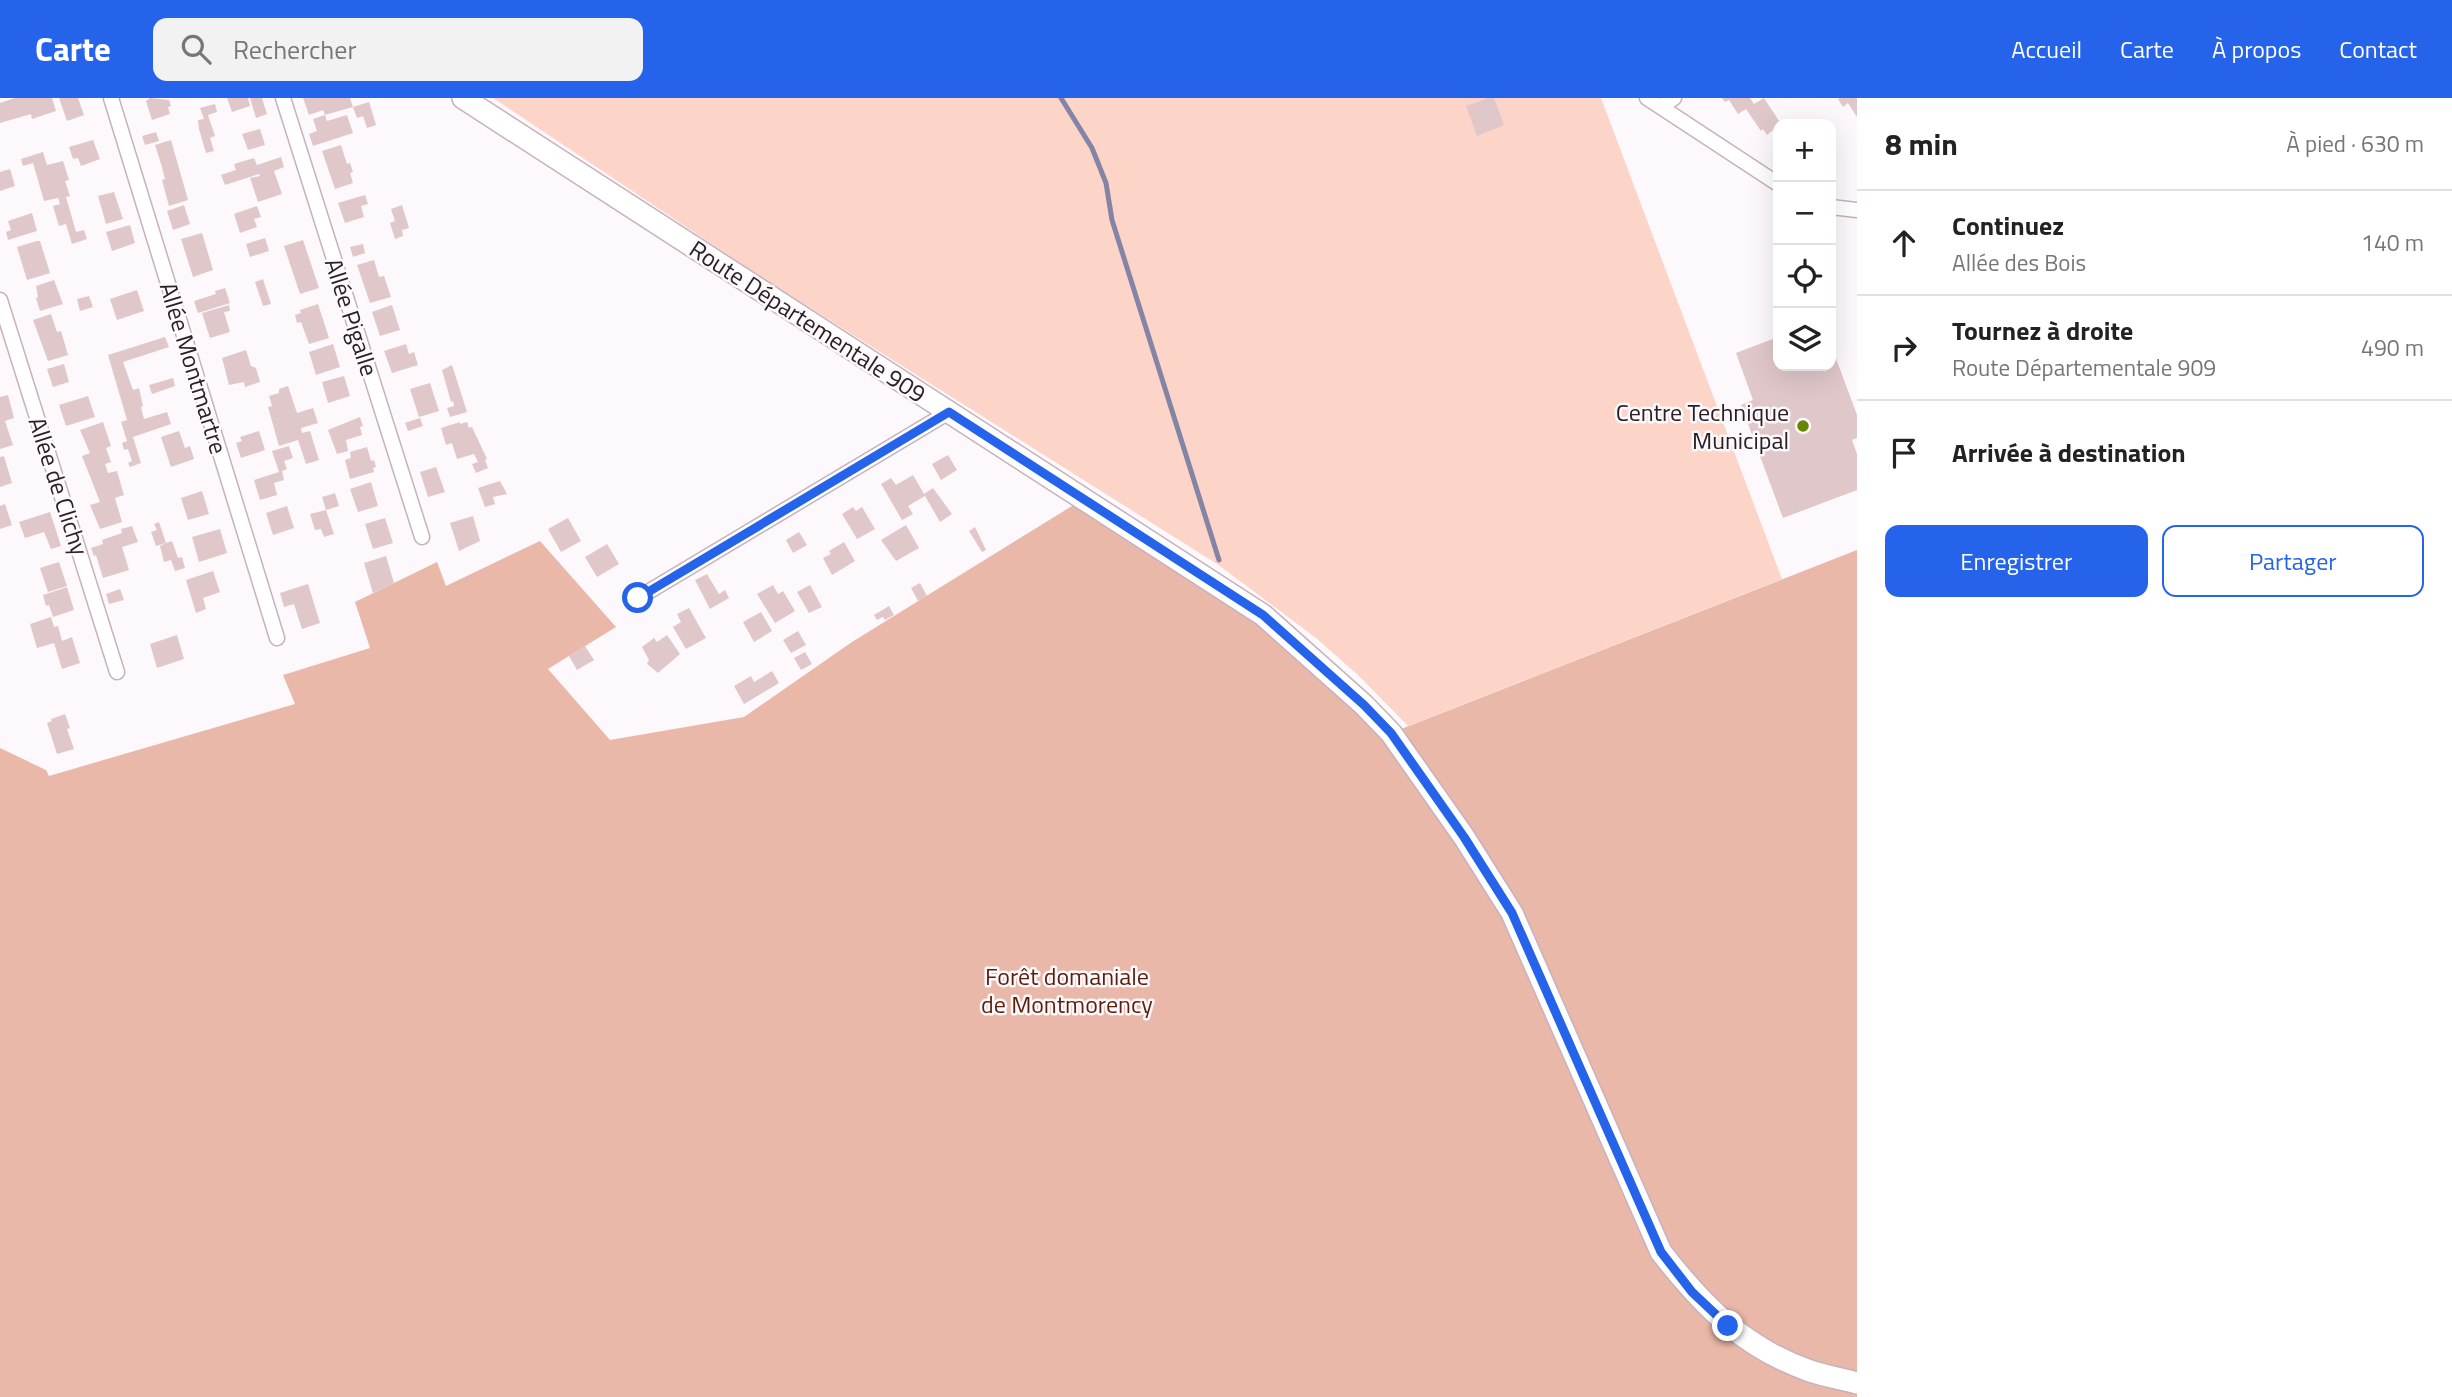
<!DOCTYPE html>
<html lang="fr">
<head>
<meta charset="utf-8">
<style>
	:root { --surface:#fff; --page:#f2f2f2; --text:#222; --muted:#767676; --line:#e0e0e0; --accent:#2563eb }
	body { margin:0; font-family:"Titillium Web",sans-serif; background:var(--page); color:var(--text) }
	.controls { position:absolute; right:21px; top:21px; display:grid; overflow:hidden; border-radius:14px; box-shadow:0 7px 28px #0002 }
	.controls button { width:63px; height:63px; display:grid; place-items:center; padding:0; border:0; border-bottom:2px solid var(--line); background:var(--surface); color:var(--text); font:35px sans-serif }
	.stop { position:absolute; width:21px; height:21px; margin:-16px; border:5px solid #2563eb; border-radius:50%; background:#fff }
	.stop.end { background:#2563eb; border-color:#fff; box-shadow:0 2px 7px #0008 }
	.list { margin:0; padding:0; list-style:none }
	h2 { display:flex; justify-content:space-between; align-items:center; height:91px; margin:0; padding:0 28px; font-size:30px }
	h2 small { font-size:23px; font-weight:400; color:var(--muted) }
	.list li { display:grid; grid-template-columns:46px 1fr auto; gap:21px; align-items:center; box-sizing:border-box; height:105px; padding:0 28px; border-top:2px solid var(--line) }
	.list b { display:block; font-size:26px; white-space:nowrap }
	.list p { margin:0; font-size:23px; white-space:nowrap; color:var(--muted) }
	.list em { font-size:23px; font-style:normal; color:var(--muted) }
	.actions { display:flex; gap:14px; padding:21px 28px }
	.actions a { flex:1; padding:16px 0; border:2px solid var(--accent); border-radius:14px; text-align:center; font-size:24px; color:var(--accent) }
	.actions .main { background:var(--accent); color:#fff }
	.icon { flex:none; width:38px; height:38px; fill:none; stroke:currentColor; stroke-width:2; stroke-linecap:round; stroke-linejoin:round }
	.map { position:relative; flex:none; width:1857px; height:1299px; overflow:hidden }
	header { display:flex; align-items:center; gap:42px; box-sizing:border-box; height:98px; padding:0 35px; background:var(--accent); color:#fff }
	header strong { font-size:33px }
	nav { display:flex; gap:38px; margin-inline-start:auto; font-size:24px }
	.search { width:490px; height:63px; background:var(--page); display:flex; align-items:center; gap:18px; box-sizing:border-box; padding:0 24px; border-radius:14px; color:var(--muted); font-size:26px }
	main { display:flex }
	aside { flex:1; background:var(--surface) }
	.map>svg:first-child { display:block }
	.green { fill:#fcd5c8 }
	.forest { fill:#eab8a8 }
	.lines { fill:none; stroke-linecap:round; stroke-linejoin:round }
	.stream { stroke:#8484a4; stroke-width:5 }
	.building { fill:#e0c7ca }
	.minor-casing { stroke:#c6b1be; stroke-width:17 }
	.secondary-casing { stroke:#c6b1be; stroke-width:24 }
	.minor { stroke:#fff; stroke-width:14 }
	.secondary { stroke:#fff; stroke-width:21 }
	.route { stroke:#2563eb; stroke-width:9 }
	.poi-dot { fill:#658601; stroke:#fdf8fb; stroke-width:2.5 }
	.labels { text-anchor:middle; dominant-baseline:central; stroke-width:5; stroke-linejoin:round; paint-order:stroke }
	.street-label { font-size:24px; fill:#282025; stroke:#fdf8fb }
	.poi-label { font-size:24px; fill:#282025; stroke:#fdf8fb; text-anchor:end }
	.park-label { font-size:24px; fill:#5a1f0b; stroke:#fdf8fb }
</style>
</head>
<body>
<header>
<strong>Carte</strong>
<div class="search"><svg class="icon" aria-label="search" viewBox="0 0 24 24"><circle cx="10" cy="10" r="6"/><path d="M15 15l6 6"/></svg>Rechercher</div>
<nav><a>Accueil</a><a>Carte</a><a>À propos</a><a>Contact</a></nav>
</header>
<main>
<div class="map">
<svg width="1857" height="1299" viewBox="0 0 1857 1299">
	<rect width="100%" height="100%" fill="#fdf8fb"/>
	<path class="green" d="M493,0H1601L1782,481L1408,628L1359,578L1316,540L1217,466L764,181Z"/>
	<path class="forest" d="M1093,395L1263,517L1391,635L1857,452V1299H0V650L46,672L49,678L295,606L283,577L370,550L355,504L437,464L446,488L540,443L616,529L548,571L610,642L744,619L852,544Z"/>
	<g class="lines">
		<path class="stream" d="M1061,0L1092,50L1106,85L1112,122L1219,462"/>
	</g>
	<path class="building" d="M52,0L56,13L32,21L31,16L0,25V5L15,0Z
		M59,0H78L84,17L67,23Z
		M150,0L169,2L171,8L168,9L170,16L152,22L146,3Z
		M227,0H248L250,8L232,14Z
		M250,0H262L267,16L256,20Z
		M303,0H350L353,9L325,17L323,12L309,17Z
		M1488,0H1494L1504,27L1477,38L1466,8Z
		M1722,0H1750L1754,6L1764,0L1781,26L1767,37L1763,31L1761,33L1746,11L1738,16L1729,2L1725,4Z
		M1840,0H1857V19L1848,5L1843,9L1838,1Z
		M369,4L376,27L367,30L363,18L357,20L353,9Z
		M215,6L217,14L208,17L215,38L210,40L214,53L206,55L199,31L198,22L204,21L200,10Z
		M325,17L327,23L347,17L353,35L313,48L309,36L317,33L313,21Z
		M260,31L265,47L248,52L242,36Z
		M156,34L159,43L145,47L142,38Z
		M93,42L100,61L81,68L78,60L73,61L69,49Z
		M171,42L188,102L169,108L162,82L165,81L162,69L155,47Z
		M341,47L347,66L350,65L353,74L350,75L353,85L335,91L322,53Z
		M43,54L47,67L63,63L69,82L65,83L70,98L66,99L76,134L84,132L87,141L72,146L66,126L59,128L53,108L60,106L58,100L44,103L33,65L23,68L21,61Z
		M281,59L284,69L274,73L282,96L258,104L250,80L260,78L259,76L225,87L221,77L236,72L234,66L254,60L257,67Z
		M10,71L15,88L0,93V74Z
		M114,94L123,121L106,126L98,98Z
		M365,97L368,106L361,108L364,119L345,125L338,105Z
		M184,107L190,126L173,132L167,113Z
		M402,107L409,130L402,132L403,138L395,141L390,125L395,123L391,111Z
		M257,108L261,119L254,121L257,129L240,135L234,116Z
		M32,115L37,133L8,142L6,134L11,132L8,123Z
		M130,127L135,145L112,153L106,134Z
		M202,135L213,172L193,179L181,141Z
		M265,140L269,153L250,159L246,146Z
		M303,142L319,190L300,196L284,148Z
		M37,143H40L50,175L27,182L17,149Z
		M363,146L365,155L353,159L350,149Z
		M374,162L379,179L384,178L391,199L370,205L357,167Z
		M263,181L271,206L263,208L255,184Z
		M54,182L63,206L40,213L36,200L38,199L36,188Z
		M225,190L230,205L198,215L194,203L216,196L215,193Z
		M137,192L144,213L117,222L110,201Z
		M89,198L93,209L80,213L77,201Z
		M318,206L329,240L309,246L301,224L297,225L295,217L301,215L300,212Z
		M229,207L230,213L224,214L230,234L210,240L202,215Z
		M392,207L400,232L380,238L372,214Z
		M51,216L57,234L61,233L68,257L48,263L33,222Z
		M165,239L169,249L123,264L133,292L139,290L143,308L141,309L144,321L167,314L171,326L133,339L141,365L130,369L128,365L132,363L128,351L124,352L122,345L127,343L121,324L127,322L108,257Z
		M1778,239V268H1831V247L1857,317V340L1852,342L1857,356V392L1783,420L1741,307L1753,302L1736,255Z
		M333,246L340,269L316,277L309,254Z
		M406,246L409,256L414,254L418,267L392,275L384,253Z
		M246,252L251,268L256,270L260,284L245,289L244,284L229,287L222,260Z
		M64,266L69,284L53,289L47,271Z
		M452,267L467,314L450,319L447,310L454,308L453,303L451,304L442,272Z
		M344,278L350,298L328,305L322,284Z
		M173,280L175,288L152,296L149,287Z
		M430,285L439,313L419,319L410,291Z
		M288,288L297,315L313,310L318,325L301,330L302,335L310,333L319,362L306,366L298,342L279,348L268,309L272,308L269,298L279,295V291Z
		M8,297L14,320L5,323L13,347L0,351V299Z
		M88,298L95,319L66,328L59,307Z
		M360,319L363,328L360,329L362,337L346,342L348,353L337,356L328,332Z
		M420,320L423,328L408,333L405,325Z
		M103,324L111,348L106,350L111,364L105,366L108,375L117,373L124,397L115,400L122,424L100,431L90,407L100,404L82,358L90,355L80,332Z
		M460,324V326L467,324L469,330L472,329L487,361L485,362L488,370L476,375L472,366L478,364L474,356L457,361L452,345L446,347L441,330Z
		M179,333L185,350L190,348L194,361L171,369L161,339Z
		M259,333L265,352L241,360L236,345L242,343L240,339Z
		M289,348L293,360L284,363L287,371L282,373L284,382L274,385L277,397L260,402L254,382L279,374L272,353Z
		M367,349L371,363L374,362L376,369L373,370L374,374L350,381L345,362L351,360L350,354Z
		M948,357L957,372L941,382L932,366Z
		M4,358L12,385L0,389V359Z
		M436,369L445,394L428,399L420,374Z
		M913,377L924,396L933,390L952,416L940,424L925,398L908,408L913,416L902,422L881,386L891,380L896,387Z
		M500,383L507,396L493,399L495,406L485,409L478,390Z
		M371,384L378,408L358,414L350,391Z
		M202,393L209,416L188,422L181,400Z
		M335,395L339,408L326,412L322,399Z
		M5,406L12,427L0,431V408Z
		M287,408L294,430L273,437L266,415Z
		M853,409L856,413L862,409L875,431L857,441L842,416Z
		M326,412L334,436L324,439L321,431L315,432L310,416Z
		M50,414L61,448L51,451L44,434L25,440L19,424Z
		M473,418L480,443L459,453L450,425Z
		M385,420L393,445L373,451L365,426Z
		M568,420L581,443L561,454L548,431Z
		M159,424L166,445L172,443L178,460L182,459L185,470L175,473L171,462L164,464L160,448L166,445L156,448L151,434L157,432L154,426Z
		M906,427L919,450L896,463L881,442Z
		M132,428L138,444L122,449L129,472L103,480L96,457L94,458L91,450L103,446L102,442L122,435L121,431Z
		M975,429L986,452L982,454L969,433Z
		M220,431L227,455L199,464L192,439Z
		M799,434L807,447L793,455L786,442Z
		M844,444L855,463L832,477L823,460L831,456L829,453Z
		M607,446L619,466L597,479L585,459Z
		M386,458L394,485L373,495L364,465Z
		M59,464L67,488L48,494L40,470Z
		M213,473L220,494L203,500L206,511L196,515L186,482Z
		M707,476L719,496L725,492L729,500L710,511L695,482Z
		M920,485L927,498L918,503L911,490Z
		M308,486L320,525L302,531L294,506L284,509L280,495Z
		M773,487L778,496L783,493L795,513L775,525L757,496Z
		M810,487L822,509L809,515L797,494Z
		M67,489L74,512L53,519L49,507L46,508L43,497Z
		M120,491L124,502L109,506L106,496Z
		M889,508L894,517L885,522L883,519L877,522L874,517Z
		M689,510L706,540L686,551L673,529L681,524L677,516Z
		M761,514L772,533L754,544L743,524Z
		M51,519L54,529L58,528L62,543L72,539L80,565L62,571L54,545L37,550L30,526Z
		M798,533L806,547L791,555L783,542Z
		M177,537L184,561L157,570L150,546Z
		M667,537L680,556L658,575L647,566L649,562L642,549L654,540L657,544Z
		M585,548L594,562L577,572L569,558Z
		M805,554L812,566L801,572L794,560Z
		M772,573L779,585L744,606L734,588L751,578L754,584Z
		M65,616L70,630L67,631L74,651L57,656L47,625L52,623L51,621Z"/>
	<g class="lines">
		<defs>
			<path id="minor" d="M111,0L277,540
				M283,0L422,439
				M1647,0L1778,86
				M1661,9L1674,0
				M1831,109L1857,112
				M0,202L117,574
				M638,500L949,314"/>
			<path id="secondary" d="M463,0L1263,517L1364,607L1391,635L1464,739L1512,815L1661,1154C1703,1208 1744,1250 1810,1273C1825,1278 1842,1281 1857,1285"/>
		</defs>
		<use href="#minor" class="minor-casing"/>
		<use href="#secondary" class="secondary-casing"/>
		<use href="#minor" class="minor"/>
		<use href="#secondary" class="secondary"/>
	</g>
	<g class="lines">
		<path class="route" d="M638,500L949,314L1263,517L1364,607L1391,635L1464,739L1512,815L1661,1154L1692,1194L1728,1228"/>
	</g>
	<circle class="poi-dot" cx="1803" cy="328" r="7"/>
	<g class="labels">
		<g class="street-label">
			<text transform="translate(352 219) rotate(72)">Allée Pigalle</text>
			<text transform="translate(808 223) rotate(33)">Route Départementale 909</text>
			<text transform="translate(194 270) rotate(73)">Allée Montmartre</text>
			<text transform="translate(59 388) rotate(72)">Allée de Clichy</text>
		</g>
		<g class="poi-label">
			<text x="1789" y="314">Centre Technique<tspan x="1789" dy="28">Municipal</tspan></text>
		</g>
		<g class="park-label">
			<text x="1067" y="878">Forêt domaniale<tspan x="1067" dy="28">de Montmorency</tspan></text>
		</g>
	</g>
</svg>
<div class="controls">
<button>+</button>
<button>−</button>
<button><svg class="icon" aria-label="locate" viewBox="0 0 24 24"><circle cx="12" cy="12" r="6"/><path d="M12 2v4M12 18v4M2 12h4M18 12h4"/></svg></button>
<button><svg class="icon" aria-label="layers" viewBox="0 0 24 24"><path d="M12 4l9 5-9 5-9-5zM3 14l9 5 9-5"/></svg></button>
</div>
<div class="stop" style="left:638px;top:500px"></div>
<div class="stop end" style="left:1728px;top:1228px"></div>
</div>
<aside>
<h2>8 min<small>À pied · 630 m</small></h2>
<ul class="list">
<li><svg class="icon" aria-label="ahead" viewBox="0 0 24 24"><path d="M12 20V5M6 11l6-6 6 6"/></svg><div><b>Continuez</b><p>Allée des Bois</p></div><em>140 m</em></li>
<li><svg class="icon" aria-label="right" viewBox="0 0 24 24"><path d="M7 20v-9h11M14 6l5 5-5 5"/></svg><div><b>Tournez à droite</b><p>Route Départementale 909</p></div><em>490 m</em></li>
<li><svg class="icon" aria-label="arrive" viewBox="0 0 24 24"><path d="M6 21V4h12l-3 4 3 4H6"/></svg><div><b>Arrivée à destination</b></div></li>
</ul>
<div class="actions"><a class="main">Enregistrer</a><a>Partager</a></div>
</aside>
</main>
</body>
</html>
